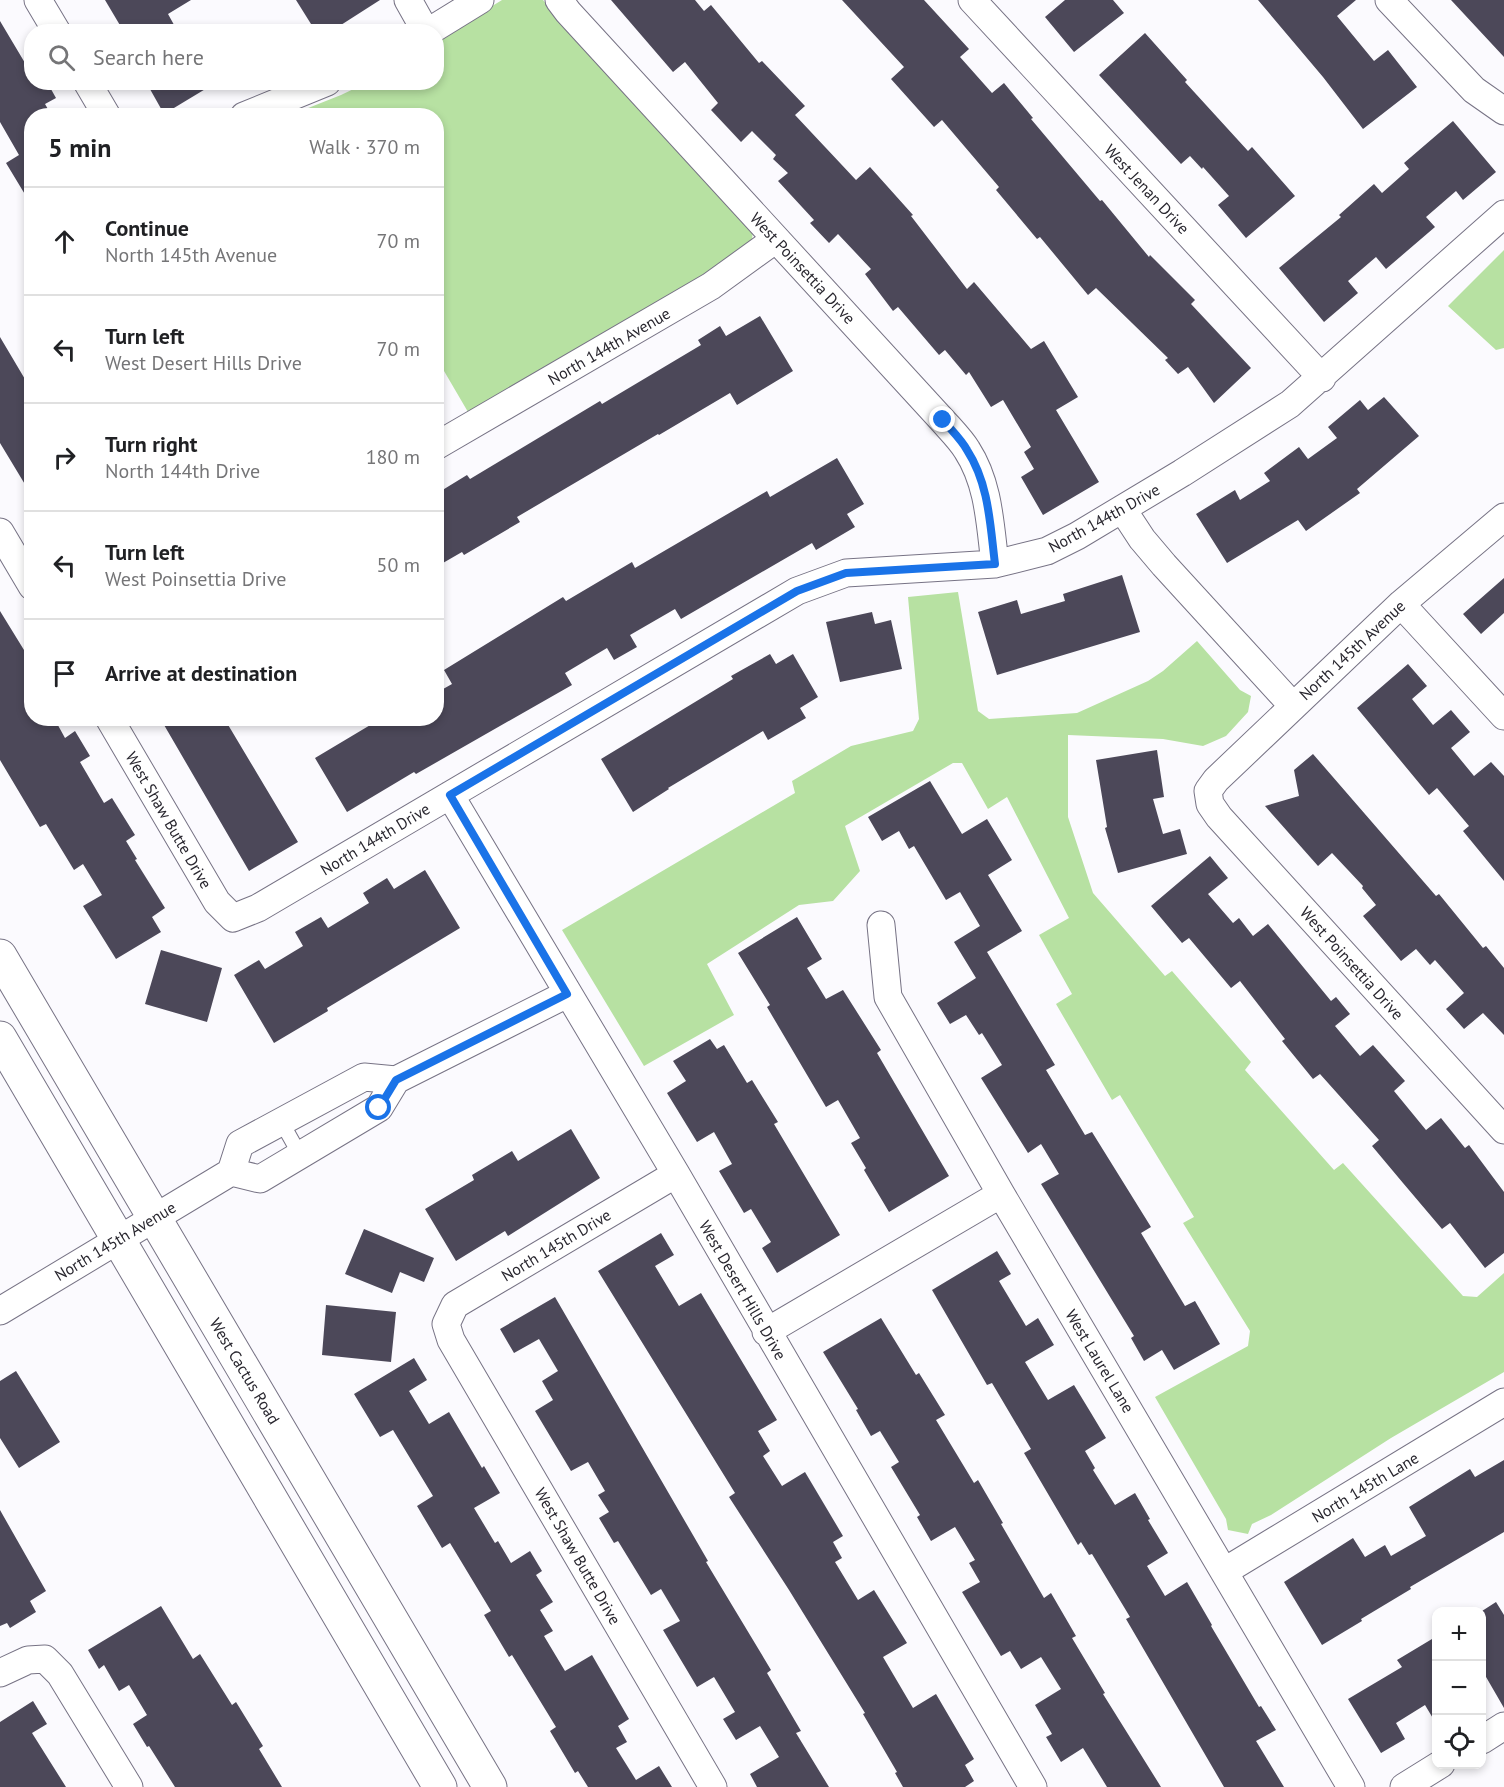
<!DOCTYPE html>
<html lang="en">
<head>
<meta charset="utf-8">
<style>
	:root { --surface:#fff; --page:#f6f6f6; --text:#202124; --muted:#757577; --line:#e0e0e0 }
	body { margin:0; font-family:"PT Sans",sans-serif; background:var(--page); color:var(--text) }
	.controls { position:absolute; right:18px; bottom:18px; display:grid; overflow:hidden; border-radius:12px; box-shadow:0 3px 9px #0003 }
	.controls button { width:54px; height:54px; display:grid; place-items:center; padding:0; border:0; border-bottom:2px solid var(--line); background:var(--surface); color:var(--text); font:30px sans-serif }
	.stop { position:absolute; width:18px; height:18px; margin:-14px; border:4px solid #1a73e8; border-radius:50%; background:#fff }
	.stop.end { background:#1a73e8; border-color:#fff; box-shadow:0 2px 6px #0008 }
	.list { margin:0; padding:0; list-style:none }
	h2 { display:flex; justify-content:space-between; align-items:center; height:78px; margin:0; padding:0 24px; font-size:26px }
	h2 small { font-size:20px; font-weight:400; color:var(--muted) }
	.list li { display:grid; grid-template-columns:39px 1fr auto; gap:18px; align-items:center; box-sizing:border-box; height:108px; padding:0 24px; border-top:2px solid var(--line) }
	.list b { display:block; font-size:22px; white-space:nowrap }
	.list p { margin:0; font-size:20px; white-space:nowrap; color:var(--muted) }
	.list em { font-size:20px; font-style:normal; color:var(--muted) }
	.icon { flex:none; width:33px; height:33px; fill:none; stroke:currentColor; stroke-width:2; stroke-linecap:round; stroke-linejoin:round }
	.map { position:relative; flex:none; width:1504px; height:1787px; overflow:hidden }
	.search { position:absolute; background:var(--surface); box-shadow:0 3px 9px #0003; left:24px; top:24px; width:420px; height:66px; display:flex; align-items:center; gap:15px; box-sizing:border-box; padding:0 21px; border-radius:24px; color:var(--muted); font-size:22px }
	.panel { position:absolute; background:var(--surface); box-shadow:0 3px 9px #0003; left:24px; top:108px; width:420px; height:618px; border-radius:24px }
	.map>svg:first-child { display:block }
	.green { fill:#b7e1a2 }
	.building { fill:#4c4859 }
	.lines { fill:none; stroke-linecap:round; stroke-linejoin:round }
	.service-casing { stroke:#777385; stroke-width:16 }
	.minor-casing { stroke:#777385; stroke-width:29 }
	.secondary-casing { stroke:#777385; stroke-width:35 }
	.service { stroke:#fff; stroke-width:14 }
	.minor { stroke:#fff; stroke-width:27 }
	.secondary { stroke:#fff; stroke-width:33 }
	.route { stroke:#1a73e8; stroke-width:8 }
	.labels { text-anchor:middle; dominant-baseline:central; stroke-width:6; stroke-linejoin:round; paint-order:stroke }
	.street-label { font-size:16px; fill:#29272f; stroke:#fff }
</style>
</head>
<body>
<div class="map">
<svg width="1504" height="1787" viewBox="0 0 1504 1787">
	<rect width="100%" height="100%" fill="#fbfafe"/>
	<path class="green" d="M502,0H543L753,230L751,250L468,412L437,359L436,116H294L293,114L341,95L366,83L436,82L437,40Z
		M1504,250V348L1496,350L1448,306Z
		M958,592L978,711L989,719L1077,713L1148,681L1163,671L1197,641L1240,690L1251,696L1248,712L1226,736L1203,746L1163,739L1068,735V817L1093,893L1165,976L1172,971L1251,1062L1245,1070L1334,1170L1343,1163L1463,1296L1477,1297L1504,1273V1372L1391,1438L1271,1515L1252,1524L1248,1534L1228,1530L1226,1519L1155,1397L1248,1346L1250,1331L1183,1223L1194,1217L1120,1095L1112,1100L1056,1004L1072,994L1039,935L1069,918L1007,797L988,809L962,763H953L845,826L860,871L833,901L799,905L707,964L734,1015L644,1066L562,930L795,793L792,781L851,746L913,731L919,719L908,597Z"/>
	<path class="building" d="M105,0H191L168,14L178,32H124Z
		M296,0H380L330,32H316Z
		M611,0H695L704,11L711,5L759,63L762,61L805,106L795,115L856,180L870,167L913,215L911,216L967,289L974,282L1031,349L1044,341L1078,397L1056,410L1099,482L1043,515L1021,477L1034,469L1024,452L1031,447L1003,400L991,407L969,372L966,375L945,350L939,355L898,307L893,311L865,274L871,269L838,234L829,243L810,223L814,220L778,181L788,173L773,159L776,155L752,131L741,142L711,110L718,103L685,62L673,72Z
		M842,0H924L969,49L960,57L992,93L1004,83L1033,118L1031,119L1100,201L1102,200L1149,257L1150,255L1195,300L1191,304L1251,368L1214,403L1188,367L1178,374L1165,360L1168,358L1096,288L1088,295L1040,237L1037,239L996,190L999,187L942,120L934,127L891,79L904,67Z
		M1065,0H1113L1124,13L1074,52L1045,17Z
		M1258,0H1356L1337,16L1374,61L1388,50L1417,87L1363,129L1323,77Z
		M1451,0H1504V57Z
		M0,21L25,63L32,59V82H47L56,98L45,104L52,116H32V206L6,163L19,155L0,122Z
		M1145,33L1187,80L1185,82L1248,151L1252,147L1295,196L1246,238L1218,205L1229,196L1203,167L1202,169L1190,156L1181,164L1099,75Z
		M146,82H217L164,114Z
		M1453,121L1496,172L1463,200L1456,191L1426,217L1435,227L1386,269L1376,257L1348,281L1358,293L1324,322L1279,268L1341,217L1339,215L1374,184L1382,193L1409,169L1404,163Z
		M760,316L793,371L737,405L730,393L659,435L658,434L517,517L520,522L464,555L462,552L436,567V494L467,475L470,479L600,401L602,404L701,345L698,340L720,326L726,336Z
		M0,337L32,391V496L0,443Z
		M1384,397L1419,436L1357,489L1360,493L1306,531L1298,520L1227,563L1196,514L1235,490L1240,500L1270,481L1264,473L1299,447L1308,459L1337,438L1328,427L1360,400L1368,410Z
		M837,458L864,504L847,514L855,527L816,550L812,543L681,619L675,609L630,635L637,647L614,660L607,648L565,673L572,685L416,774L414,772L347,812L315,758L382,718H436V693L452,684L444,670L563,597L566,601L632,562L635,568L767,491L770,497Z
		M1122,575L1140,632L997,675L978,612L1017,600L1021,614L1065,601L1063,594Z
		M1504,578V613L1481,634L1463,614Z
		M0,611L32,663V718H54L65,738L75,731L90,756L80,762L104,803L112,798L135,835L126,841L137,859L135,860L165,908L152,917L161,932L116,959L83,906L102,895L83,864L74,870L46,824L40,827L0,760Z
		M872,612L875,624L891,620L902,669L840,682L826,622Z
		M770,654L776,664L793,654L818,697L800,708L806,718L768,740L763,731L668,788L669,789L633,812L601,759L733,679L731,676Z
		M1408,664L1427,686L1412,699L1433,725L1451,710L1470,732L1451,748L1474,776L1491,762L1504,776V881L1463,831L1469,826L1437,788L1429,795L1357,708Z
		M160,718H224L298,842L249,871Z
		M1157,750L1164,797L1153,799L1163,834L1180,829L1187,854L1118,873L1105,828L1107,827L1096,760Z
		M1313,754L1436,896L1439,894L1483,948L1486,946L1504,968V1035L1483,1013L1464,1029L1446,1009L1464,993L1435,960L1430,965L1416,949L1401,961L1363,916L1376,905L1362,888L1363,886L1332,853L1318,866L1265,806L1299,796L1294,770Z
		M930,781L962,834L987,819L1012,860L988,875L1022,931L987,952L1055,1065L1046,1070L1085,1135L1092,1132L1151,1227L1141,1233L1185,1306L1195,1301L1220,1344L1174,1370L1162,1350L1144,1361L1131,1338L1134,1336L1041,1184L1059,1174L1041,1144L1028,1153L981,1078L1002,1065L982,1033L979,1035L966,1015L950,1024L937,1003L976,978L954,942L980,926L960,892L946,900L914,846L909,849L899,831L882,841L868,817Z
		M1210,856L1228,878L1208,894L1233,923L1239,918L1253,936L1268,924L1331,1001L1336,997L1350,1014L1335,1026L1360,1056L1373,1045L1405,1081L1394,1091L1426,1130L1441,1118L1465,1148L1469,1145L1504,1192V1253L1485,1268L1450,1223L1442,1229L1403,1183L1372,1146L1379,1140L1320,1074L1313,1079L1282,1041L1285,1039L1240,981L1231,988L1189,938L1182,943L1151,906Z
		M425,870L460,928L327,1008L328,1011L274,1043L234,975L259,960L265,969L303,946L295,932L321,917L328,928L369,903L363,893L387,878L394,889Z
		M797,917L822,959L807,968L826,999L843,990L881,1050L877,1053L949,1176L889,1212L864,1170L866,1168L851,1143L860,1138L838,1100L826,1107L767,1007L770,1005L738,953Z
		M161,950L222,968L207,1022L145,1004Z
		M710,1039L717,1049L724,1045L747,1083L752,1080L778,1122L774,1124L840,1235L777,1273L762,1248L771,1242L751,1209L744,1213L719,1171L732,1164L714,1132L697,1142L667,1093L686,1081L673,1061Z
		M571,1129L600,1178L508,1236L505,1231L456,1261L425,1209L474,1180L472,1175L512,1151L518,1161Z
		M364,1229L434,1258L424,1282L400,1272L392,1293L345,1274Z
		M661,1233L674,1255L655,1266L679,1306L701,1293L777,1420L758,1431L770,1451L763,1456L782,1486L805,1472L843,1536L833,1542L842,1558L835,1562L858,1600L874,1590L907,1643L883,1657L913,1708L936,1694L974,1759L965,1765L974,1781L965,1787H903L895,1773L897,1772L863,1714L865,1713L789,1590L729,1497L735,1493L598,1271Z
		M997,1251L1011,1274L999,1281L1026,1326L1038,1318L1054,1345L1025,1362L1048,1400L1074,1385L1091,1413L1106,1438L1085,1451L1095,1468L1093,1470L1115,1505L1135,1493L1150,1519L1148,1520L1168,1553L1147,1566L1165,1596L1187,1582L1212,1625L1211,1626L1259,1707L1261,1706L1276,1730L1256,1741L1284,1787H1224L1126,1619L1130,1617L1092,1554L1089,1555L1081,1542L1078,1545L1024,1453L1031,1449L992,1383L987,1385L932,1290Z
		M555,1297L708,1561L706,1562L771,1670L767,1673L801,1731L796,1733L829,1787H757L750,1774L779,1757L760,1726L736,1740L723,1719L735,1712L714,1677L697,1687L663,1630L680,1621L661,1589L651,1595L618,1541L614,1543L599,1518L609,1512L598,1495L605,1491L588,1462L571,1471L535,1411L553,1400L542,1381L558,1371L539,1339L514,1353L500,1329Z
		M326,1305L396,1312L391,1362L322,1355Z
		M881,1318L916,1375L919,1373L945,1415L936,1420L974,1483L978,1480L1003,1523L1001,1524L1044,1598L1051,1593L1076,1636L1072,1638L1105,1693L1103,1694L1161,1787H1107L1083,1748L1061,1762L1046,1737L1052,1734L1035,1705L1061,1689L1041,1657L1021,1669L1010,1651L1001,1656L962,1592L980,1582L969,1563L975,1560L955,1527L931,1541L917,1517L920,1515L891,1467L899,1462L880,1431L871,1436L856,1410L858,1409L823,1352Z
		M414,1358L427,1380L409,1391L429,1424L449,1412L482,1468L484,1466L500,1493L474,1508L495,1543L498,1541L511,1563L530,1551L542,1571L536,1575L553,1602L540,1610L553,1631L544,1636L565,1671L592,1655L629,1719L618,1726L627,1742L616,1748L636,1780L659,1766L672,1787H588L578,1771L575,1773L550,1731L556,1727L512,1655L509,1657L484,1615L491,1611L450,1543L442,1548L417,1506L433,1496L393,1430L380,1437L354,1394Z
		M16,1371L60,1442L19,1468L0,1438V1381Z
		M1504,1460V1532L1410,1587L1411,1589L1361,1619L1362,1621L1322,1645L1284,1582L1353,1538L1365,1557L1385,1545L1391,1556L1426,1536L1409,1507L1470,1469L1475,1477Z
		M0,1510L46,1591L30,1601L36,1612L10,1628L7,1623L0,1626Z
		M1496,1602L1504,1615V1708L1482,1670V1611Z
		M161,1606L193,1659L200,1654L232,1705L236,1702L263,1746L259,1749L282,1787H175L149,1746L147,1747L133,1724L147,1715L129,1685L119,1691L104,1665L99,1669L88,1650Z
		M1437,1636V1725L1425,1705L1396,1723L1405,1739L1381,1753L1348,1699L1402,1667L1397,1660Z
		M33,1701L47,1724L32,1733L66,1787H0V1722Z"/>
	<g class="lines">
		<defs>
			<path id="service" d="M281,1121L300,1155"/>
			<path id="minor" d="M38,0L57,32
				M408,0L426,32
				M559,0L568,12L943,421C951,430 961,440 967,450C989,484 990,524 995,564
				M972,0L1322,378
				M1389,0L1474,90L1504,111
				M428,32L480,0
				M87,82L107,116
				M244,116L327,82
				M436,446L711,286L776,239
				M1123,510L1142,539L1164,565L1293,706
				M1504,517L1401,604L1216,780L1208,791L1210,804L1219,817L1504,1130
				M0,532L32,586
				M1401,604L1504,716
				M109,718L217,902L233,918L258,908L797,591L846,573L995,564L1047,551L1077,536L1182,473L1290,404L1504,214
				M450,795L676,1174L1033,1787
				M881,925L888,997L1001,1194L1351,1787
				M231,1172L260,1179L379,1108L396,1080L567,994
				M676,1174L455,1305L446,1324L451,1340L713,1787
				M0,1311L231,1172L240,1144L364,1077L396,1080
				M766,1332L1001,1194
				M1225,1571L1504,1402
				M0,1673L28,1660L45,1659L60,1674L129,1787
				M1482,1740L1504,1726
				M1404,1787L1441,1764"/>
			<path id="secondary" d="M0,956L490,1787
				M0,1038L440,1787"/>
		</defs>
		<use href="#service" class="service-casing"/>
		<use href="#minor" class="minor-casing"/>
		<use href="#secondary" class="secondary-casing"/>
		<use href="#service" class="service"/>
		<use href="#minor" class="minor"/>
		<use href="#secondary" class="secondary"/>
	</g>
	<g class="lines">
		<path class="route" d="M379,1108L396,1080L567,994L450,795L797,591L846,573L995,564C990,524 989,484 967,450C961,439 951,430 943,420"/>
	</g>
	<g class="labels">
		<g class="street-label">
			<text transform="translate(1147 189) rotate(47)">West Jenan Drive</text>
			<text transform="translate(803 268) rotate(47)">West Poinsettia Drive</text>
			<text transform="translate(609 346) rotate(-30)">North 144th Avenue</text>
			<text transform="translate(1104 518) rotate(-29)">North 144th Drive</text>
			<text transform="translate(1352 650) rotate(-43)">North 145th Avenue</text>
			<text transform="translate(169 820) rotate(60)">West Shaw Butte Drive</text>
			<text transform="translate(375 839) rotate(-31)">North 144th Drive</text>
			<text transform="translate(1352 963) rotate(48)">West Poinsettia Drive</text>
			<text transform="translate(115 1241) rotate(-31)">North 145th Avenue</text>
			<text transform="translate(556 1245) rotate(-31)">North 145th Drive</text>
			<text transform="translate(743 1290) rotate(60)">West Desert Hills Drive</text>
			<text transform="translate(1100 1361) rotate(59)">West Laurel Lane</text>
			<text transform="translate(245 1371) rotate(59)">West Cactus Road</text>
			<text transform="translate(1365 1487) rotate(-31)">North 145th Lane</text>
			<text transform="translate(578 1556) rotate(60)">West Shaw Butte Drive</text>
		</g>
	</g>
</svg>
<div class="controls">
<button>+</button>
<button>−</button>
<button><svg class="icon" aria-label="locate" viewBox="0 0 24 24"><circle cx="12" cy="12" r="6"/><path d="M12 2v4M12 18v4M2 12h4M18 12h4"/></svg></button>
</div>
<div class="stop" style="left:379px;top:1108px"></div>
<div class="stop end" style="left:943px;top:420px"></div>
<div class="search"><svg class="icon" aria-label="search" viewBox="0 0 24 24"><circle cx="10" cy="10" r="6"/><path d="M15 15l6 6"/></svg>Search here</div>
<section class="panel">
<h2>5 min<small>Walk · 370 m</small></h2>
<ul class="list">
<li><svg class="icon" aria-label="ahead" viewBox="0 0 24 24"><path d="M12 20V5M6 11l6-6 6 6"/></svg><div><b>Continue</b><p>North 145th Avenue</p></div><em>70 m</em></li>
<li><svg class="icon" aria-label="left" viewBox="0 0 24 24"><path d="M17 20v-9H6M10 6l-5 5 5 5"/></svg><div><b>Turn left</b><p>West Desert Hills Drive</p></div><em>70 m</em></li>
<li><svg class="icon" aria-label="right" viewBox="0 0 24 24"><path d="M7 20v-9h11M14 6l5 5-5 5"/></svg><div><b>Turn right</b><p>North 144th Drive</p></div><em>180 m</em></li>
<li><svg class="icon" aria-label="left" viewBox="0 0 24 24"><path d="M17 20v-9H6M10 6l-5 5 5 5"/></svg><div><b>Turn left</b><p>West Poinsettia Drive</p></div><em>50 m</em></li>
<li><svg class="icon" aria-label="arrive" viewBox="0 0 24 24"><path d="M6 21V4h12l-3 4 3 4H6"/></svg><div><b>Arrive at destination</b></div></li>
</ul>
</section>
</div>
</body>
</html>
